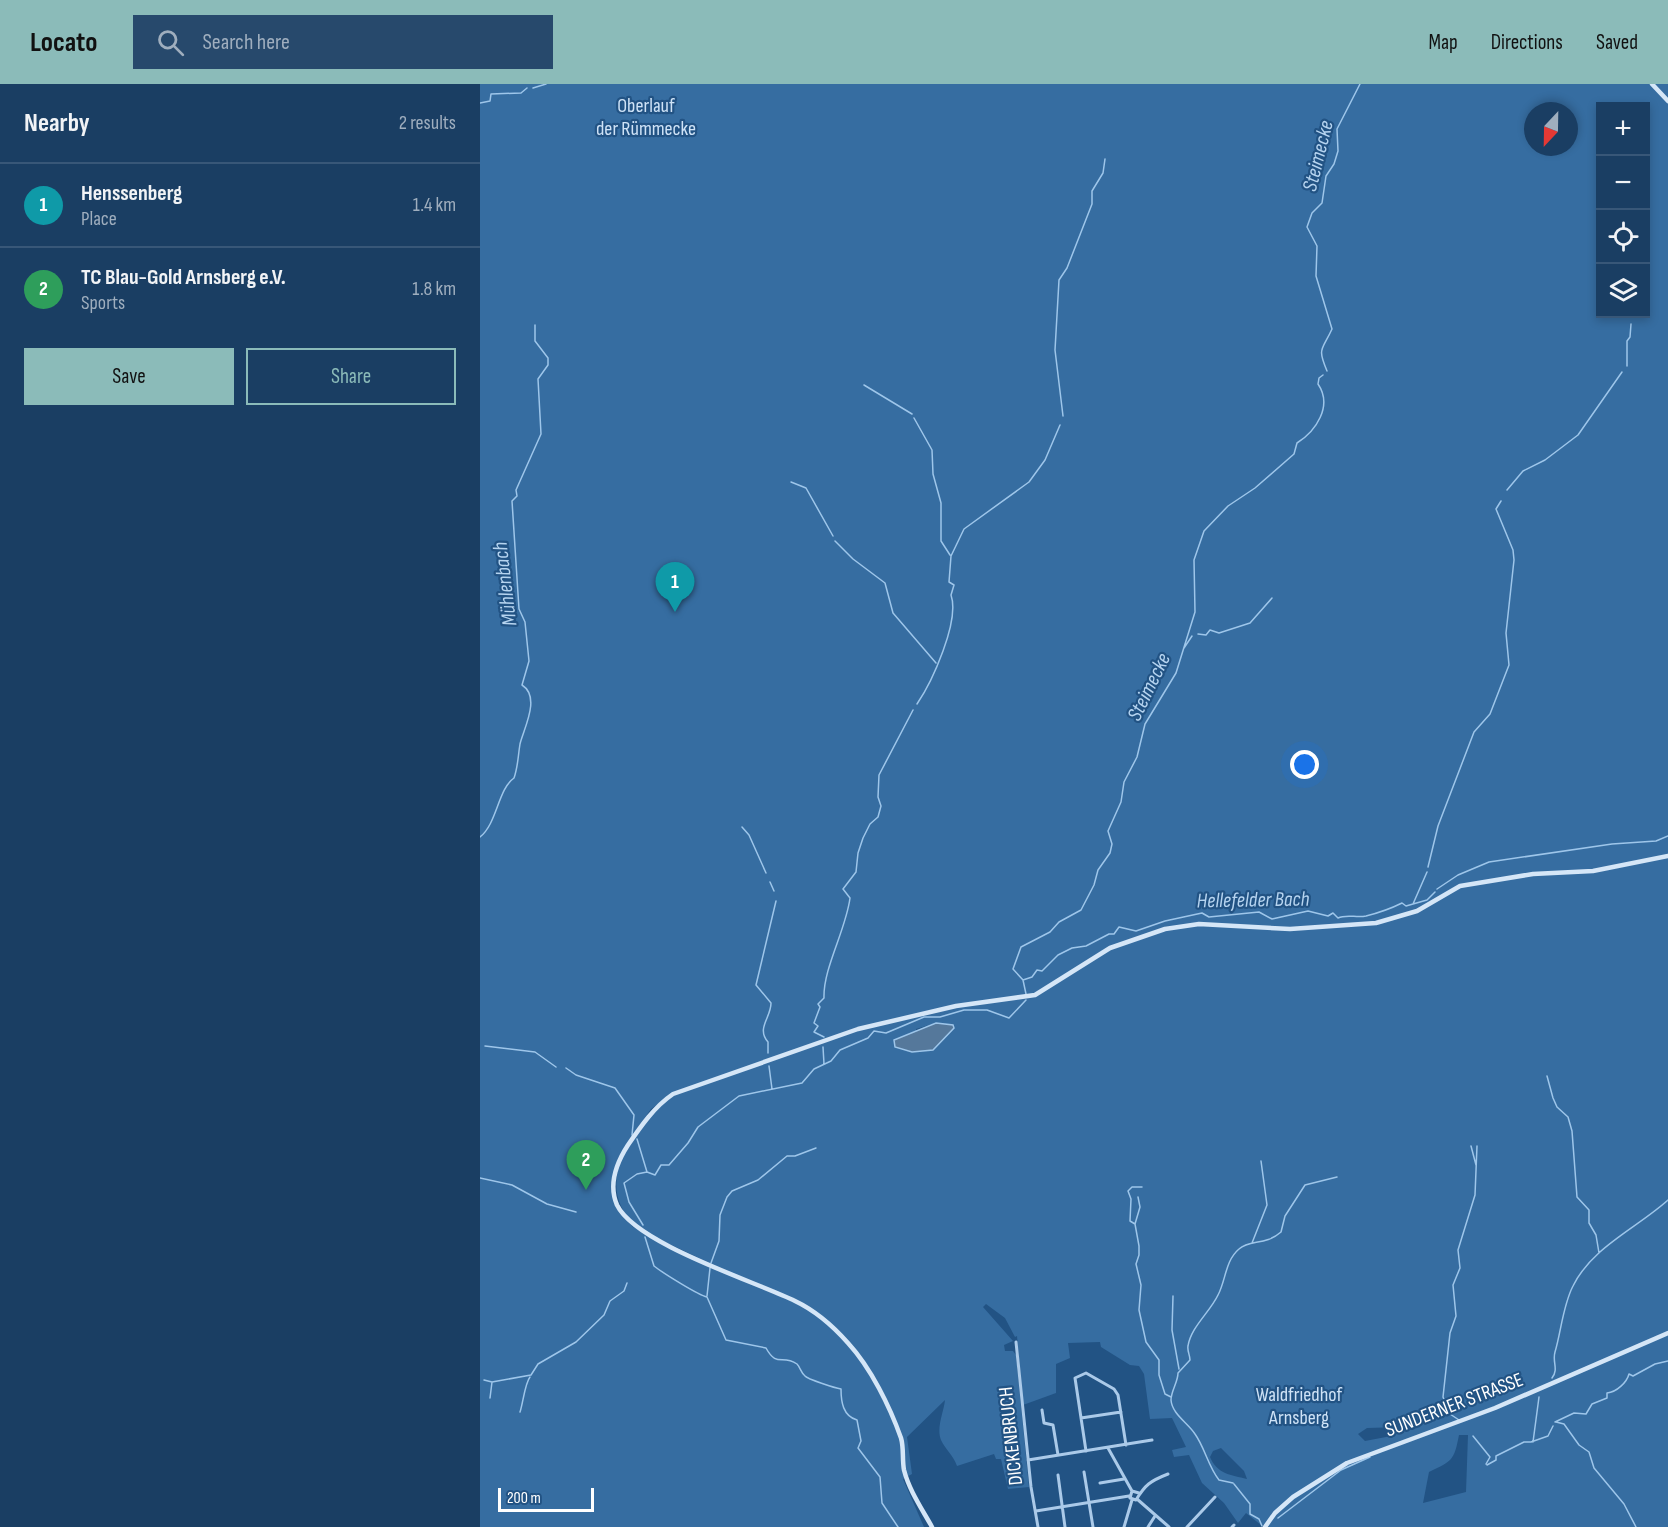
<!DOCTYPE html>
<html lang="en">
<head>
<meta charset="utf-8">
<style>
	:root { --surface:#1a3e63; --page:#27496c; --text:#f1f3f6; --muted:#9faebe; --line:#385778; --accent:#8bbbb9 }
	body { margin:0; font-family:"Sofia Sans Condensed",sans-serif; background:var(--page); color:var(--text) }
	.controls { position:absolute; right:18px; top:18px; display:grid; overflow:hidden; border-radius:0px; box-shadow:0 3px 9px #0003 }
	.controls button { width:54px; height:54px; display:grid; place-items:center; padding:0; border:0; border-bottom:2px solid var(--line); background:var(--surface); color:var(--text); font:30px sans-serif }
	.compass { position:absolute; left:1044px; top:18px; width:54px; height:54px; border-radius:50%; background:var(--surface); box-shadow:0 3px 9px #0003; rotate:202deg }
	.scale { position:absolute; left:18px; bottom:15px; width:96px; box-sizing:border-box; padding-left:6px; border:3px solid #fff; border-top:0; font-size:16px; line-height:21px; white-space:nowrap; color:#fff; -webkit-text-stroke:4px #225384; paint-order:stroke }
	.you { position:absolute; left:825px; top:681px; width:21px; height:21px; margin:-15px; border:4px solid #fff; border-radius:50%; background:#1a73e8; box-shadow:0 0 0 9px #1a73e833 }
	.badge { display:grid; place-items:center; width:39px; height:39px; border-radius:50%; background:var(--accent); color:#fff; font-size:20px; font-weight:700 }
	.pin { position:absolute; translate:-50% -50px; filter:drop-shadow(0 2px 3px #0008) }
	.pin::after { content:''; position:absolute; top:32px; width:21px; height:18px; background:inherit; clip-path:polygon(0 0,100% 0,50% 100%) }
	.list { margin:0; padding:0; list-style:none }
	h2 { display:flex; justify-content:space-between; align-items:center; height:78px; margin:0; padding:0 24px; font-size:26px }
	h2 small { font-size:20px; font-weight:400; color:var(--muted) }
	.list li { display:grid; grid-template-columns:39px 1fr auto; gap:18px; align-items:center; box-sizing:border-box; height:84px; padding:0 24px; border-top:2px solid var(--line) }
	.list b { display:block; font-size:22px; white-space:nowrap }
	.list p { margin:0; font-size:20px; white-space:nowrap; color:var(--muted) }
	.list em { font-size:20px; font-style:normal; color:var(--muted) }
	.actions { display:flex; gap:12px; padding:18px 24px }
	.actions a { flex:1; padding:14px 0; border:2px solid var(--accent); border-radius:0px; text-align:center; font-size:21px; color:var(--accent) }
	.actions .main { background:var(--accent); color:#111 }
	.icon { flex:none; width:33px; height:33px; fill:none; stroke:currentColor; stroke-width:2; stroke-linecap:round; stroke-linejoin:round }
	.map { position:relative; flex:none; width:1188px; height:1443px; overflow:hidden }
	header { display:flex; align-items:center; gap:36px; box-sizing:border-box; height:84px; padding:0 30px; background:var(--accent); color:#111 }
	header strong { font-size:28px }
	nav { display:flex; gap:33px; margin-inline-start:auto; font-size:21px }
	.search { width:420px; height:54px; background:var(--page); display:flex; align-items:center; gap:15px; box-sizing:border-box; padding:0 21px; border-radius:0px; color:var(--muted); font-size:22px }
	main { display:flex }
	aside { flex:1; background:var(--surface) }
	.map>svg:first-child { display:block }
	.green { fill:#366da1; fill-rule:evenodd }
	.water { fill:#55789b; stroke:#9ec6ea; stroke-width:1.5 }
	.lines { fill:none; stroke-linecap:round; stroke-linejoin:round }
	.stream { stroke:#9ec6ea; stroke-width:1.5 }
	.street { stroke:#abcae9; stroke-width:3 }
	.secondary { stroke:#d5e6f7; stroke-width:4.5 }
	.labels { text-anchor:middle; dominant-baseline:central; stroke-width:4.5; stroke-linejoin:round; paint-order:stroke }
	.park-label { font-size:20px; fill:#cfe3f7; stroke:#225384 }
	.street-label { font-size:20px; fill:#fff; stroke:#225384 }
	.water-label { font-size:21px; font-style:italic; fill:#b6d4f0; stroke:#225384 }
</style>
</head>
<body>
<header>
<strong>Locato</strong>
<div class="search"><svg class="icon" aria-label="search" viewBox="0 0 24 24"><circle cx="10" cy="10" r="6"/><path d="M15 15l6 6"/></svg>Search here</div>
<nav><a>Map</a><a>Directions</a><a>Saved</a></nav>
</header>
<main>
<aside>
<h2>Nearby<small>2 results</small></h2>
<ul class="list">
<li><span class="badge" style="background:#0f9aa8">1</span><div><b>Henssenberg</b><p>Place</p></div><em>1.4 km</em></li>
<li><span class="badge" style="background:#2e9e5b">2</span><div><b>TC Blau-Gold Arnsberg e.V.</b><p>Sports</p></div><em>1.8 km</em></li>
</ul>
<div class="actions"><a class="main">Save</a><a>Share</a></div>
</aside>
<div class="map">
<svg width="1188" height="1443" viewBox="0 0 1188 1443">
	<rect width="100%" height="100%" fill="#225384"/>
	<path class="green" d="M0,0H1188V1443H789L781,1441L766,1429L758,1439L744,1419L722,1399L709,1371L694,1373L692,1366L706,1363L692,1334L670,1335L664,1290L659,1282L650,1281L621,1263L620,1258L588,1259L590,1274L576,1280V1309L543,1321L537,1252L535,1253L525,1234L506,1220L503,1223L533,1257L524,1261L525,1267H533L536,1271L549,1403L528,1405L521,1375H516L514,1370L477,1382C473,1371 465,1365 461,1356C456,1344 464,1327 465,1316L427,1353L432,1390L423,1395L444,1443H0ZM1120,22H1166V230H1120ZM1053,27H1089V63H1053ZM400,938L194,1011C156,1041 109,1099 156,1142C169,1154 216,1172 234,1181L153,1143L137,1125L133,1091L153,1050L171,1025L193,1009ZM456,939L472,941L474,944L456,963L440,967L436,945ZM887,1344L920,1343V1347L906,1353L885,1357L878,1350ZM979,1351H988L986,1408L943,1419L949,1388C972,1377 974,1377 979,1351ZM741,1364L764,1387L767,1395C751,1391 737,1390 730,1373L733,1367Z"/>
	<path class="water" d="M456,939L473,941L474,944L453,966L432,968L415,963L414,956Z"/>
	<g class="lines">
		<path class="stream" d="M53,4L66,0
			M0,19L10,17L11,10L41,9L47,4
			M1147,282V257L1150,253L1151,240
			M847,287C837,263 842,267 852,245L836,192L837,162L827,143L832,129L842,119L846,92L854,80L858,67L857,45L880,0
			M384,301L432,330
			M583,332L575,266L579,196L587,184L612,120V107L623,89L625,75
			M434,334L452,366L453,390L461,419V457L470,471
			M311,398L326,404L353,452
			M1027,406L1043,387L1065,376L1098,351L1142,288
			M355,457L373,475L405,499L413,529L456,579
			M718,550L726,551L730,546L739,549L770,539L792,514
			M704,564L712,552
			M437,620C452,598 480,537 471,511L474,501L469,498L471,472L484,445L549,398L565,376L580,341
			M262,743L269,751L286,789
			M0,753C17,740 18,705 34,694C38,683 38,672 40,660C44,644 61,613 42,601L49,577L45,538L39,525L32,417L37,412L36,406L61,350L58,295L68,281V274L55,257V241
			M948,783L958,742L994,648L1010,630L1029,581L1026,549L1034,476L1033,466L1016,425L1021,417
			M290,798L294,807
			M957,805L978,791L1009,778L1132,760L1176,757L1188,752
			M933,820L947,788
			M543,896L533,885L541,863L570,848L579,838L601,826L614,801L618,786L630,769L632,760L628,747L641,718L644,698L657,673L665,640L696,589L715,528L714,476L724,447L748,422L775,404L814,370L817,359C836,347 853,322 838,300L839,294L843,291
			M546,910L543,896L552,893L557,886L562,887L578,871L592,864L606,862L629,850H634L639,843L656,847L685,837L722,829L729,833L779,828L792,835L828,827L848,832L853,829L858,834C866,830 877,834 886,832C898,829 910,825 922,819L926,822L947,816L955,808
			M344,953L334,948L338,942L334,939L340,923L338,920L344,914C343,884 366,846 370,814L363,805L376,788L378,769L383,754L390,740L398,733L401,722L398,713L399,691L433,626
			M5,962L55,968L76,983
			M343,963L344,980
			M288,969V958C276,944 291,934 291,919L276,901L296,817
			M289,982L292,1005
			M86,984L96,991L135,1004L154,1031L152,1051
			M1067,992L1073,1014L1077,1023L1088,1033L1092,1047L1097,1113L1109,1126V1139L1116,1151L1119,1169
			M157,1055L167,1088
			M991,1062L996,1081
			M0,1094L32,1101L67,1120L96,1128
			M658,1113L660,1123L655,1140L659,1162V1171L656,1180L661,1201L659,1226L666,1258L679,1276V1291L685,1310L691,1313
			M655,1140L650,1137L651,1115L648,1107L652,1103H662
			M163,1141L149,1118L144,1099L157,1090L167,1088L175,1091L181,1081H189L208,1059L218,1043L259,1012L322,999L334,985L351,977L360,966L388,954L394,947L406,949L444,933H460L484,926H507L529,934L546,916
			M165,1153L174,1182C183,1189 218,1211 227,1213L246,1256L286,1264C297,1284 302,1270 317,1280C320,1283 321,1289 325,1292C327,1295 355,1304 361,1305C361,1318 363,1332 377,1336L381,1357L378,1364L400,1393L402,1419L418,1443
			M772,1159L787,1121L781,1077
			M231,1179L239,1157L240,1131L247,1113L252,1107L278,1096L307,1072H315L336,1064
			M227,1212L230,1184
			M693,1212L692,1246L699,1285
			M1072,1294C1079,1285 1072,1278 1075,1268C1081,1248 1083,1221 1093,1202C1112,1163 1157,1144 1188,1116
			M4,1296L12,1298L51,1291L58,1280L96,1258L124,1231L130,1217L144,1207L147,1199
			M10,1314L12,1298
			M40,1328C43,1319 45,1299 50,1293
			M979,1336L970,1330L963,1313L970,1249L976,1232L973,1201L980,1184L978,1166L995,1111L997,1062
			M1075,1338L1094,1329L1106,1330L1112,1320L1127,1314V1309C1137,1308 1147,1298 1149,1290L1153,1292L1175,1280L1188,1277
			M1076,1338L1084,1340L1099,1361L1109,1368L1114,1384L1144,1420L1156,1443
			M993,1352L1010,1373L1006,1380
			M1053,1358L1059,1313
			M1007,1381L1016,1376V1372L1044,1358H1051L1068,1352L1073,1342
			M753,1399L739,1396C728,1382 725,1364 715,1350C708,1339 692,1330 691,1316C691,1307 698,1298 698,1289L710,1276C710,1271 707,1267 708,1262C711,1243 730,1228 738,1211C746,1196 745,1177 759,1165C770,1155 785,1162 801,1148L805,1132L825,1101L857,1093
			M754,1400L770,1420V1430L779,1435L782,1442
			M798,1434L861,1386L890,1373"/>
		<path class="street" d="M536,1258L551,1403L558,1443
			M562,1326L564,1339L573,1341L578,1371
			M601,1334L641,1328
			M628,1364L652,1407
			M606,1367L595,1294L606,1289L634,1305L638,1311L646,1361
			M548,1376L672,1356
			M604,1388L613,1443
			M578,1391L585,1443
			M620,1399L644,1395
			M659,1409L652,1407L650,1414L656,1416C665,1401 670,1397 688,1390
			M657,1415L689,1443
			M556,1427L649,1412
			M644,1443L652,1416
			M668,1443L675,1432
			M707,1443L735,1413
			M752,1443L754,1441"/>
		<path class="secondary" d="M1172,0L1188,17
			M452,1443C442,1425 429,1406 424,1386C422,1376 424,1364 421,1354C410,1323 391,1284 368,1259C353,1242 336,1227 315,1217C274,1197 156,1160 137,1121C128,1100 137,1078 148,1061C161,1042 174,1023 193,1010L378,945L476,922L555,911L630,864L685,845L719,840L810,845L896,839L937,827L980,802L1053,790L1113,787L1188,772
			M785,1443L795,1429L813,1413L867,1379L1015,1324L1188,1249"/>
	</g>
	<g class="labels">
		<g class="park-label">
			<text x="166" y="22">Oberlauf<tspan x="166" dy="23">der Rümmecke</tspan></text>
			<text x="819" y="1311">Waldfriedhof<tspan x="819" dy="23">Arnsberg</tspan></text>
		</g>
		<g class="street-label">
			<text transform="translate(974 1321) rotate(-21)">SUNDERNER STRASSE</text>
			<text transform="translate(531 1352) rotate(-96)">DICKENBRUCH</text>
		</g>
		<g class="water-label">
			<text transform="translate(838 72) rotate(-76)">Steimecke</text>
			<text transform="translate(25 500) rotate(-97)">Mühlenbach</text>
			<text transform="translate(669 603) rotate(-64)">Steimecke</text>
			<text transform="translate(773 816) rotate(-1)">Hellefelder Bach</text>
		</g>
	</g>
</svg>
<div class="controls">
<button>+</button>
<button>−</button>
<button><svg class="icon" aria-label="locate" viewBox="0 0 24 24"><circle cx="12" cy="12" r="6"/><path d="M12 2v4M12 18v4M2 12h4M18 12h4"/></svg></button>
<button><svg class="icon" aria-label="layers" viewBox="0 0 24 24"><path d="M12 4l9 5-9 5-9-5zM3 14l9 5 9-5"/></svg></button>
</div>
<svg class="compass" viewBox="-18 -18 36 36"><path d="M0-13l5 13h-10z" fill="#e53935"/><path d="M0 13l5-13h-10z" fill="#9faebe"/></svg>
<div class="scale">200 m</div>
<div class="you"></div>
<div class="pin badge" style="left:195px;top:528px;background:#0f9aa8">1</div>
<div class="pin badge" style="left:106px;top:1106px;background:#2e9e5b">2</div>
</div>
</main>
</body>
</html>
